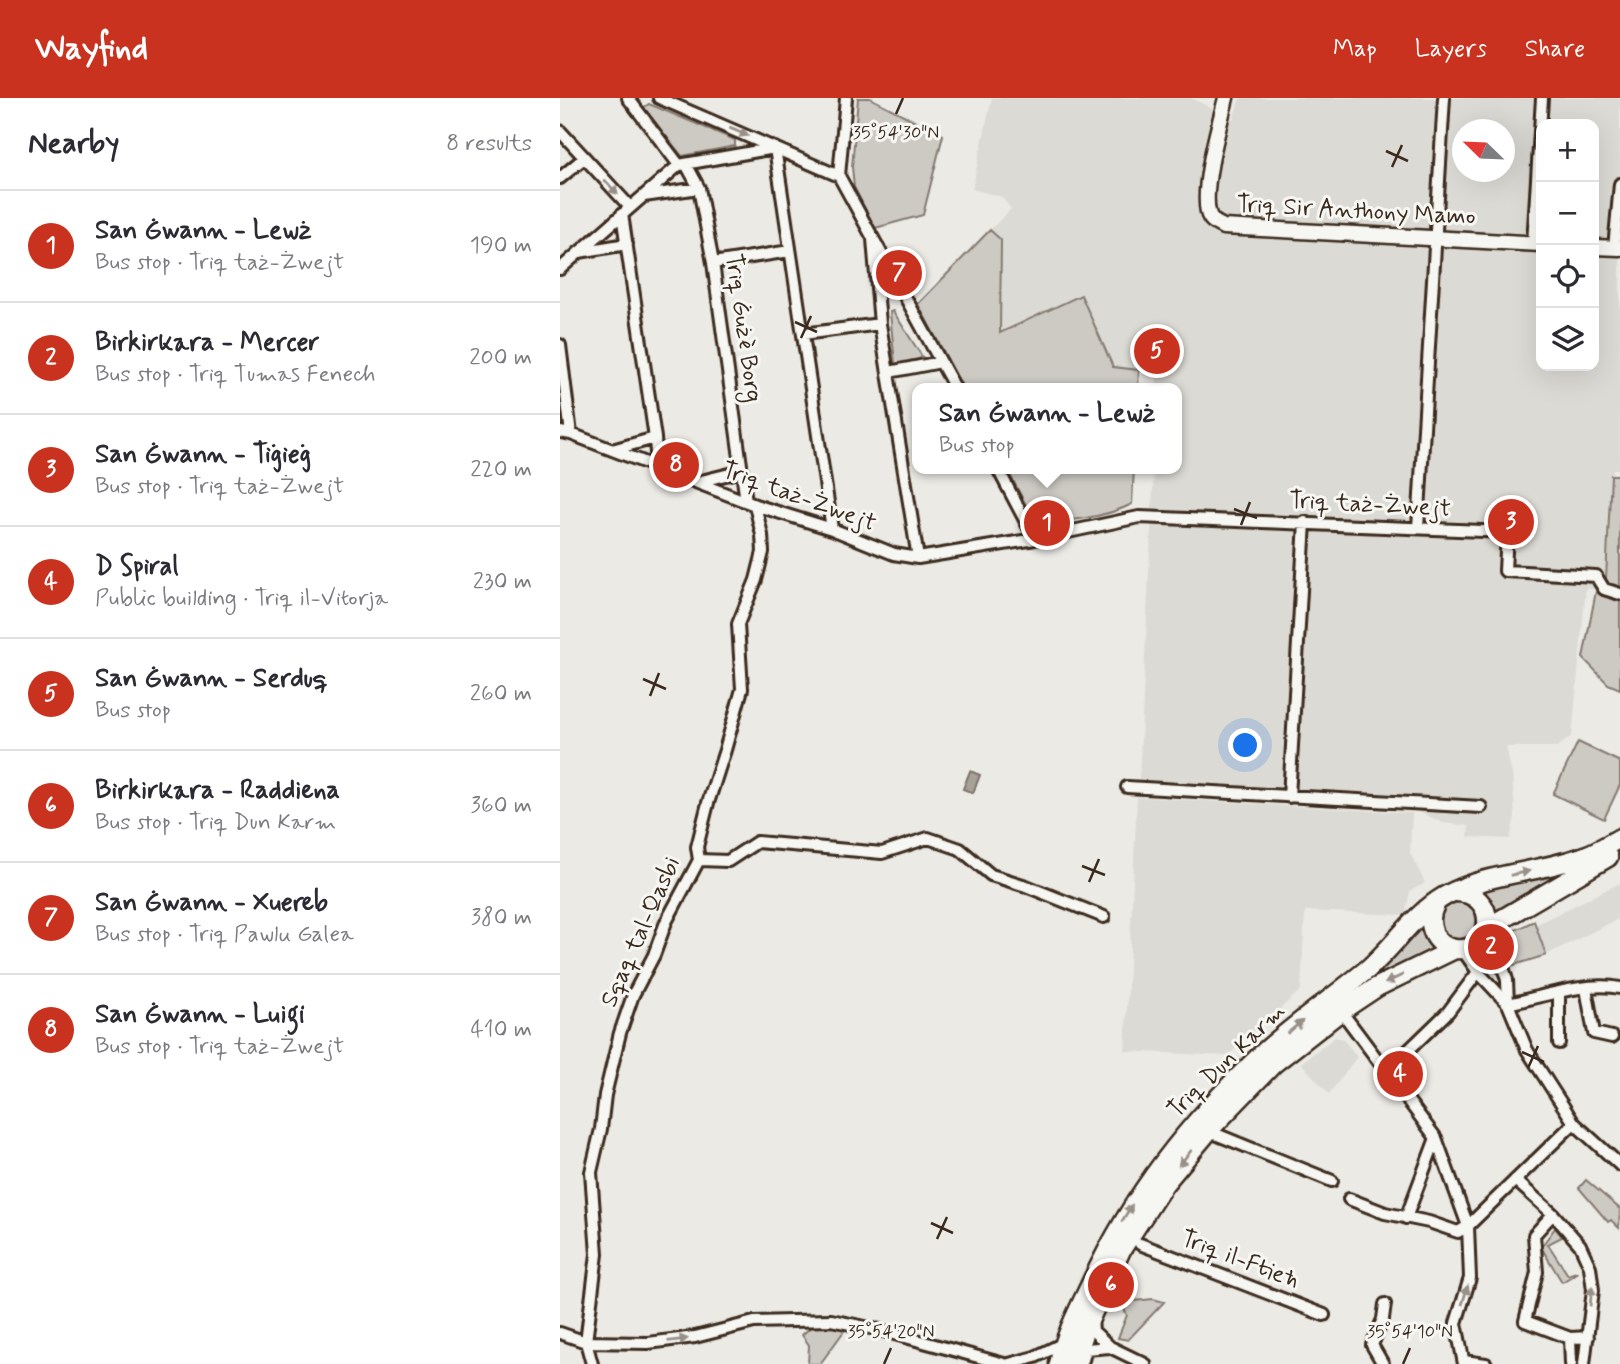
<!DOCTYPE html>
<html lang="en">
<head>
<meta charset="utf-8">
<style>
	:root { --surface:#fff; --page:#f7f7f7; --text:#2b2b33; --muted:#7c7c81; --line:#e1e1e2; --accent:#c8321e }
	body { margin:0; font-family:Mynerve,sans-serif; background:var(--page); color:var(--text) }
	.controls { position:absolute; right:21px; top:21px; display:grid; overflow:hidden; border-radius:14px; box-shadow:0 7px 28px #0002 }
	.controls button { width:63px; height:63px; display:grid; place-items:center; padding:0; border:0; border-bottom:2px solid var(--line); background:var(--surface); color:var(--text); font:35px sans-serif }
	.compass { position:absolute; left:892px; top:21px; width:63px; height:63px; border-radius:50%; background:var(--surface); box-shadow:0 7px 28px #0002; rotate:293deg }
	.you { position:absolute; left:686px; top:648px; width:24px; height:24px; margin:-18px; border:5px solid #fff; border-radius:50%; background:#1a73e8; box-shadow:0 0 0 10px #1a73e833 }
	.badge { display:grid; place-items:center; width:46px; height:46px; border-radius:50%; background:var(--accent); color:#fff; font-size:23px; font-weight:700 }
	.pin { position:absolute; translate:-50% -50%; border:4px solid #fff; box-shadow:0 2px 7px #0006 }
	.popup { position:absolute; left:352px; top:285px; width:270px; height:91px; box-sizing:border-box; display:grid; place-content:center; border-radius:14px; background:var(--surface); filter:drop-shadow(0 2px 5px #0005); font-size:23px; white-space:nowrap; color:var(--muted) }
	.popup b { font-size:26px; color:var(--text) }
	.popup::after { content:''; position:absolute; left:50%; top:100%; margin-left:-14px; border:14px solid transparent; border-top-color:var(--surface) }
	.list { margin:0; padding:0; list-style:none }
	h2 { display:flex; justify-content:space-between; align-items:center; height:91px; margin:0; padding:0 28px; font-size:30px }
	h2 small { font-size:23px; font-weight:400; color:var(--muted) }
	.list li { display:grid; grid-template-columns:46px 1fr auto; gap:21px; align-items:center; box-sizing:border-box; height:112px; padding:0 28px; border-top:2px solid var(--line) }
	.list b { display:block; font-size:26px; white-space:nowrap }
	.list p { margin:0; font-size:23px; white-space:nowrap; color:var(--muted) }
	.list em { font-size:23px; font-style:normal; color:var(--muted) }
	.icon { flex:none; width:38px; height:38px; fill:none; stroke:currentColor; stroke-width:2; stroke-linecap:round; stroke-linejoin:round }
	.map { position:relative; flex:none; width:1060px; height:1266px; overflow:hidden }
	header { display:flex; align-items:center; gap:42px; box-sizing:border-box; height:98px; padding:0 35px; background:var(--accent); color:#fff }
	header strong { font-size:33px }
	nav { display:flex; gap:38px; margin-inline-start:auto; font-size:24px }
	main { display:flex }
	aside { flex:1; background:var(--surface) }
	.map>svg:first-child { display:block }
	.built { fill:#dcdad4; fill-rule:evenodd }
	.green { fill:#cdcac4; stroke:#847a71; stroke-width:2 }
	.water { fill:#a8a198; stroke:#7c7167; stroke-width:2 }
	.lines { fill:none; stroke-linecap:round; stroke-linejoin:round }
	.minor-casing { stroke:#3b2a1e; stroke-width:16 }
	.secondary-casing { stroke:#3b2a1e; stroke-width:19 }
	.trunk-casing { stroke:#3b2a1e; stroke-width:23 }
	.minor { stroke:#f6f6f2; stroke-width:10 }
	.secondary { stroke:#f6f6f2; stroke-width:14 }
	.trunk { stroke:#f6f6f2; stroke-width:18 }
	.oneway { fill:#989088 }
	.ticks { fill:none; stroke:#3b2a1e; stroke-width:2.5 }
	.labels { text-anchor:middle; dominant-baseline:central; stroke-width:6; stroke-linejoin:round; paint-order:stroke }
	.street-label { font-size:24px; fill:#3b2a1e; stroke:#f6f6f2 }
	.ticks-label { font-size:18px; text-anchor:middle; fill:#3b2a1e; stroke:#f6f6f2; stroke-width:6; stroke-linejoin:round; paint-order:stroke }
</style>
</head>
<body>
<header>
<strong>Wayfind</strong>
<nav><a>Map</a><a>Layers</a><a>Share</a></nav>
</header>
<main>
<aside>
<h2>Nearby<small>8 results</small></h2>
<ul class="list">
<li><span class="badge">1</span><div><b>San Ġwann - Lewż</b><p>Bus stop · Triq taż-Żwejt</p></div><em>190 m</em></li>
<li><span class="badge">2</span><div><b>Birkirkara - Mercer</b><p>Bus stop · Triq Tumas Fenech</p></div><em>200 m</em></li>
<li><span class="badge">3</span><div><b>San Ġwann - Tiġieġ</b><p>Bus stop · Triq taż-Żwejt</p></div><em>220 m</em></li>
<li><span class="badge">4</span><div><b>D Spiral</b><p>Public building · Triq il-Vitorja</p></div><em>230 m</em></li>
<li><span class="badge">5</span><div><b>San Ġwann - Serduq</b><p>Bus stop</p></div><em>260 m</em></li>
<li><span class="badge">6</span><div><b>Birkirkara - Raddiena</b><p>Bus stop · Triq Dun Karm</p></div><em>360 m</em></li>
<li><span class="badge">7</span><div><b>San Ġwann - Xuereb</b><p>Bus stop · Triq Pawlu Galea</p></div><em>380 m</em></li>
<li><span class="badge">8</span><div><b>San Ġwann - Luigi</b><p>Bus stop · Triq taż-Żwejt</p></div><em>410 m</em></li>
</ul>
</aside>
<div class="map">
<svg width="1060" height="1266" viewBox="0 0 1060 1266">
	<rect width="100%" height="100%" fill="#ebeae5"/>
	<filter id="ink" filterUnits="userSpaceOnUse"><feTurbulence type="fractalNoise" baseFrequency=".0143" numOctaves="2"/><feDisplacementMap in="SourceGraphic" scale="14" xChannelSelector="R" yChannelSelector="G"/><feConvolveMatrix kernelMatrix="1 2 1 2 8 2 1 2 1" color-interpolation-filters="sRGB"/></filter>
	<g filter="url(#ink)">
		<path class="built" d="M432,0H631L673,21L680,0H1060V371H1053L1044,493L1026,490L1012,638L997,649H946L952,676L955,719L950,741L908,739L909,728L883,725L815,695L579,683L594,371H616V290H597V272L553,269L439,235L441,142L430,132L451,111L442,99L412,91ZM981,26H1034V268H981ZM902,32H944V74H902Z
			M577,699L852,715L850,755L865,785L850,793L845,817L745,813L741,892L667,958L565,953Z
			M1060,785V820L986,857L975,827Z
			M775,939L783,941L797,959L769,996L741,965Z"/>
		<path class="green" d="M298,0H310L383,37L363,117L315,130L294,89L292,69Z
			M89,6L175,42V48L122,58L83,10Z
			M430,132L441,142L440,235L521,197L553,269L579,272L578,290H403L358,206Z
			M333,213L363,260L335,266L330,214Z
			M447,371H574L572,406C549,418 498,428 473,420Z
			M1051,377H1060V591L1048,586L1023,560L1036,493H1044L1046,481Z
			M1018,644L1060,664V687L1044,721L993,696Z
			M1034,760L933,819L916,793Z
			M878 822a19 19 0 1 1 38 0a19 19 0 1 1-38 0Z
			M862,822L866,840L879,851L798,890Z
			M974,823L986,857L951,868L944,843L945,837Z
			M1026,1082L1060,1111L1059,1130L1051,1122L1048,1124L1019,1090Z
			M995,1130L1002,1139L988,1146L1008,1177L1016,1174L1017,1175L1002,1184L981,1149Z
			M593,1201L604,1204L568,1242L558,1240L567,1217L564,1211L574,1203Z
			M253,1227L276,1229V1227L287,1229L260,1266H248L249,1247L242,1237Z"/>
		<path class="water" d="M410,673L420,677L413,695L403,691Z"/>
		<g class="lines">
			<defs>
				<path id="minor" d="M68,0L119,67
					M99,0L279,78
					M286,0L279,78L395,290
					M0,33L70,109
					M215,50L272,431
					M126,66L139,90L153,165L186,403
					M0,80L24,60
					M84,98L139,90
					M62,116L95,340L97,370
					M313,141L320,226L358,460
					M973,146L982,0
					M1054,150L1060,86
					M19,154L67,146
					M153,165L230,153
					M0,171L119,67L215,50
					M243,236L320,226
					M0,247L11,336
					M329,274L381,264
					M0,334L11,336L195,407L272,431L334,456L358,460L475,441L579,419L947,434L945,473L1036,478L1044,491L1060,496
					M52,352L95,340
					M438,371L475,441
					M137,384L182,373
					M858,430L884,0
					M567,689L921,709
					M729,699L745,424
					M139,762L168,763L197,744L322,755L368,740L400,751L431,777L466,788L544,819
					M925,834L936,846L947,882L948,906L967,952L1014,1025L1060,1067
					M902,851L918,874L948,906
					M1026,890L1034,935L1052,939
					M999,895V945
					M948,906C981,899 1027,883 1060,890
					M781,913L876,1040L908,1128L910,1180L896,1225L904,1266
					M826,974L888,914L918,874
					M658,1037L772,1083
					M955,1082L993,1116L1020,1147L1030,1169L1033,1192L1024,1266
					M789,1101L825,1115L869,1124L898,1134L908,1128L1014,1025
					M993,1116L974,1137L977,1174L965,1223L1010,1240L1028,1239
					M846,1120L876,1040
					M580,1146L764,1217
					M532,1221L533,1233L550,1249
					M0,1235L26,1244L88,1245L135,1239L194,1224L271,1222L320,1232L444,1266
					M1010,1240L1011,1266
					M523,1262L526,1251L550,1249L585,1266
					M904,1263L926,1266
					M32,1266L26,1244L37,1156L31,1074L41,1031L45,997L60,935L73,897L94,857L106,824L139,762L137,749L148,705L165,652L182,591L178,526L196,482L203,454L202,437L195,407
					M449,1266L475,1259L504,1245
					M823,1266L812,1247L823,1221L825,1206"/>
				<path id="secondary" d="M666,0C659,28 642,87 648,114C650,123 656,125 663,129L981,146
					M1034,149L1060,150"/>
				<path id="trunk" d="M876,805C870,815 869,825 874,836C878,844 886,850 895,851C936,856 940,793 894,794
					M927,830L1048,759
					M499,1266C505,1238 518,1213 530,1188C573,1095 628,1026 702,956C736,925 774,899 809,870C836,846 854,816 885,798C928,774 982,775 1027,757C1038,753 1049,746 1060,740
					M513,1266L523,1236L561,1152L604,1086L650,1031L713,966L781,913L817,889L895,851"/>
			</defs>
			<use href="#minor" class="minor-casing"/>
			<use href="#secondary" class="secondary-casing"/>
			<use href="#trunk" class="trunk-casing"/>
			<use href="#minor" class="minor"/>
			<use href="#secondary" class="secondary"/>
			<use href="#trunk" class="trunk"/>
		</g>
		<defs><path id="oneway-solid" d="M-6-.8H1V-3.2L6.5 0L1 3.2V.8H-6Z" transform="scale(1.75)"/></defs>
		<g class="oneway">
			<use href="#oneway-solid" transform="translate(179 34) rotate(23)"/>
			<use href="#oneway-solid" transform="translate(51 89) rotate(47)"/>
			<use href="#oneway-solid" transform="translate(960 775) rotate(-13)"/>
			<use href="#oneway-solid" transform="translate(834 881) rotate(154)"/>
			<use href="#oneway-solid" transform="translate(735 929) rotate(-40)"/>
			<use href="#oneway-solid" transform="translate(625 1060) rotate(130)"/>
			<use href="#oneway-solid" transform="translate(567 1115) rotate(-59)"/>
			<use href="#oneway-solid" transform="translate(905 1197) rotate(-73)"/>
			<use href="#oneway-solid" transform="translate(1031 1198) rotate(-85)"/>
			<use href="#oneway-solid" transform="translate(118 1242) rotate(-7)"/>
		</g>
	</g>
	<path class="ticks" d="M336,16L343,0M826,53L848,63M832,69L842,47M235,224L257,234M241,240L251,218M674,411L697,420M681,427L690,404M83,581L106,591M90,598L99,575M522,768L545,777M529,784L539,761M962,954L984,964M968,970L978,948M371,1125L393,1135M377,1141L387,1119M324,1266L331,1250M843,1266L850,1250"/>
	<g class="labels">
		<g class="street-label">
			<text transform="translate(796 113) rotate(3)">Triq Sir Anthony Mamo</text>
			<text transform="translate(183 230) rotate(82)">Triq Ġużè Borg</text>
			<text transform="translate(239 399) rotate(20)">Triq taż-Żwejt</text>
			<text transform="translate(810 407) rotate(3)">Triq taż-Żwejt</text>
			<text transform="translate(81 834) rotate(-66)">Sqaq tal-Qasbi</text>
			<text transform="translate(667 963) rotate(-44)">Triq Dun Karm</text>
			<text transform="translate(680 1162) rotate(21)">Triq il-Ftieħ</text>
		</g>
	</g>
	<g class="ticks-label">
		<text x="336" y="40">35°54'30"N</text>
		<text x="331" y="1239">35°54'20"N</text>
		<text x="850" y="1239">35°54'10"N</text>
	</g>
</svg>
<div class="controls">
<button>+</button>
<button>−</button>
<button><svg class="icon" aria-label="locate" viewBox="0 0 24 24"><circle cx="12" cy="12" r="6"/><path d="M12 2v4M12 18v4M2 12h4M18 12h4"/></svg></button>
<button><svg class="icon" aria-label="layers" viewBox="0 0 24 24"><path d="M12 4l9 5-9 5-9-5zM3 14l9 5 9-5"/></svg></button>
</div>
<svg class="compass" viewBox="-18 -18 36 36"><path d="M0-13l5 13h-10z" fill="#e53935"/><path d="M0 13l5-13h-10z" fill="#7c7c81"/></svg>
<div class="you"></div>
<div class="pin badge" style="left:487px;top:425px">1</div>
<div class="popup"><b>San Ġwann - Lewż</b>Bus stop</div>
<div class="pin badge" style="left:931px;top:849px">2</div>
<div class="pin badge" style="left:951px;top:424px">3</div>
<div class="pin badge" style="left:840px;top:976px">4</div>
<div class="pin badge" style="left:597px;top:253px">5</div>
<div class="pin badge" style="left:551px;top:1187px">6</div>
<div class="pin badge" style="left:339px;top:175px">7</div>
<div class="pin badge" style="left:116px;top:367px">8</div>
</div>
</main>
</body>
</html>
